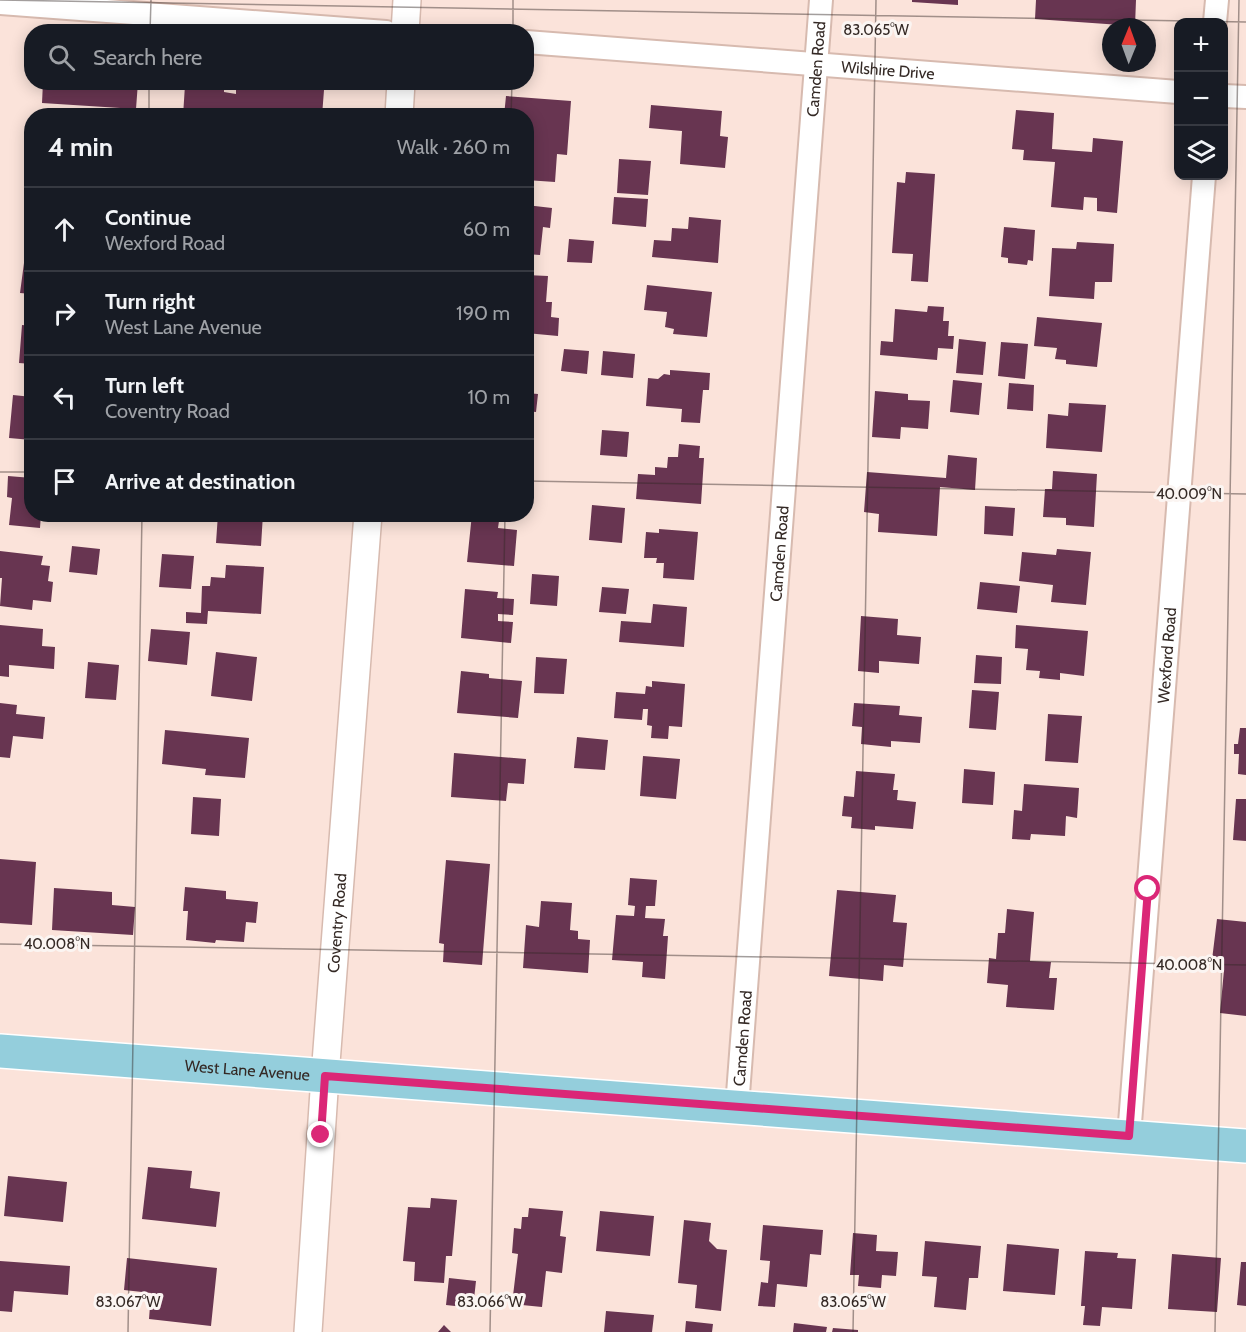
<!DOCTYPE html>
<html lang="en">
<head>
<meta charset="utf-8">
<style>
	:root { --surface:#171b24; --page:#20242c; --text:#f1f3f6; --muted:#9ea1a6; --line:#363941 }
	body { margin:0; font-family:Cabin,sans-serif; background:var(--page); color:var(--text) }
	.controls { position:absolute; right:18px; top:18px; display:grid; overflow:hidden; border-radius:12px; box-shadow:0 3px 15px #0003 }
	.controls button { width:54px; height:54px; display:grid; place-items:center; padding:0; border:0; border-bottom:2px solid var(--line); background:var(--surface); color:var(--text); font:30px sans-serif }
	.compass { position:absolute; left:1102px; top:18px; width:54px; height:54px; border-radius:50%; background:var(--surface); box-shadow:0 3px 15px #0003; rotate:1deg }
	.stop { position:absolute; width:18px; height:18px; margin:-14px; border:4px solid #db2777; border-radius:50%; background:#fff }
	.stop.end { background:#db2777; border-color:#fff; box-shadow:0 2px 6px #0008 }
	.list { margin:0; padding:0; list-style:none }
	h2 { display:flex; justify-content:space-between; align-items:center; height:78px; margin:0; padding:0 24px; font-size:26px }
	h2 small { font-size:20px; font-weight:400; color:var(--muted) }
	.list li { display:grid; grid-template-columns:39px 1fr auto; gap:18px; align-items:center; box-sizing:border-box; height:84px; padding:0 24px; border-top:2px solid var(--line) }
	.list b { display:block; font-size:22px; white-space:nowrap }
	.list p { margin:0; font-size:20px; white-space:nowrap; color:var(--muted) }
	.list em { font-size:20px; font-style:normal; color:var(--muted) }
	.icon { flex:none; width:33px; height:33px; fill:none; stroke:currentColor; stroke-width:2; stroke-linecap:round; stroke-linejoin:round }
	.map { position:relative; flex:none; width:1246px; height:1332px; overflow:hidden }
	.search { position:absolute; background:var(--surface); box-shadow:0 3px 15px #0003; left:24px; top:24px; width:510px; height:66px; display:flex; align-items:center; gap:15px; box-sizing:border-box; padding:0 21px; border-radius:24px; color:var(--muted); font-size:22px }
	.panel { position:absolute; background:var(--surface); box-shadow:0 3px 15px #0003; left:24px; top:108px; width:510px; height:414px; border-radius:24px }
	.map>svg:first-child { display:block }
	.building { fill:#683551 }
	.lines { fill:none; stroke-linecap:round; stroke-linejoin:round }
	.minor-casing { stroke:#d7baaf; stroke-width:26 }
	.tertiary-casing { stroke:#d7baaf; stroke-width:30 }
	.primary-casing { stroke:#fff; stroke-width:36 }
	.minor { stroke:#fff; stroke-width:22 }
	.tertiary { stroke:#fff; stroke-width:27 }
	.primary { stroke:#94cedc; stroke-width:33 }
	.route { stroke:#db2777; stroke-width:8 }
	.ticks { fill:none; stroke:#342925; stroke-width:1.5; stroke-opacity:0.45 }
	.labels { text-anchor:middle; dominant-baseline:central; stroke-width:6; stroke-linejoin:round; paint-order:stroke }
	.street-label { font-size:16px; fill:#342925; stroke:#fbf5f2 }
	.ticks-label { font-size:15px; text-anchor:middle; fill:#342925; stroke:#fbf5f2; stroke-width:6; stroke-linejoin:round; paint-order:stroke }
</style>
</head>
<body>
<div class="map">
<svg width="1246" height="1332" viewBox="0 0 1246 1332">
	<rect width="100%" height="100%" fill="#fbe3da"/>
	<path class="building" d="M912,0H958V5L912,2Z
		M1036,0H1136L1135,26L1035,19Z
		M43,82H138L136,109L42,103Z
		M236,82H275L299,84V89L324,90L322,116H183L185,85L224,88V92L236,94Z
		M506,96L571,101L567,155L557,154L555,182L526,180V116H504Z
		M651,105L722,111L720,136L728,137L725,168L680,164L682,131L649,128Z
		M1016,110L1054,113L1052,149L1092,152L1093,138L1123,141L1117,213L1097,211V198L1084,197L1083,210L1051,207L1055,162L1023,160L1024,150L1012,149Z
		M619,159L651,161L648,195L617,193Z
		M906,172L935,174L928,282L911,281L913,254L892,253L897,182L905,183Z
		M614,197L648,199L646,227L612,224Z
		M526,205L552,208L550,228L543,227L540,255L526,254Z
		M689,217L721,220L718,263L652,257L654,240L671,241L672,228L688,229Z
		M1004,227L1035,230L1033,261L1028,260L1027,265L1008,263V258L1001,257Z
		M28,233H32V294L20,293Z
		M569,239L594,241L592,263L567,262Z
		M1077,242L1114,244L1112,282H1095L1094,299L1049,296L1052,248L1076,249Z
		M526,275L548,276L546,302H552L551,317L559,318L558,336L526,333Z
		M647,285L712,292L707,337L673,334L674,329L665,327L667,312L644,310Z
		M928,306L944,307L943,321H949L948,336H954L953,349L938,348L937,360L880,355L881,341L893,342L895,309L927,312Z
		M1037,317L1102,323L1097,367L1066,364V360L1055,359L1057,348L1034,346Z
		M22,325L32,326V364L19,363Z
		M959,339L986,342L983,375L956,373Z
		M1001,342L1028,344L1025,379L998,376Z
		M564,349L589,351L587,374L561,371Z
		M603,351L635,354L633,378L601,375Z
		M670,370L710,373L709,390H703L700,423L681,422L682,409L646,406L648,378L658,379L664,374L670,375Z
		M953,380L982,383L979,415L950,412Z
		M1009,383L1034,385L1033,411L1007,409Z
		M875,391L908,394V400L930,401L928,429L901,427L900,439L872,437Z
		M526,393L538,394L536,412L526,411Z
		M13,395L32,397V440L9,438Z
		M1069,403L1106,405L1102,452L1046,448L1048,414L1068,416Z
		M602,430L629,432L627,457L600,455Z
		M679,444L700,446L699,458H704L701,504L636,499L638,474L655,475V467L667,468L668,457H678Z
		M948,455L977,458L975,490L940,487L937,536L878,532L879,514L864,512L867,472L946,478Z
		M1053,471L1097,474L1094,527L1066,525V518L1043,517L1045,489H1052Z
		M8,476L32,478V514H41L40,528L9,525L12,498L7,497Z
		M592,505L625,508L622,543L589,540Z
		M985,506L1015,508L1013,536L984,534Z
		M218,514H263L261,546L216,543Z
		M472,514H500L498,528L517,530L514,566L467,562Z
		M659,529L698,532L694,580L663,578L664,563H656L657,558H644L646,532L659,533Z
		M72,546L100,549L97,575L69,572Z
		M1057,549L1091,552L1086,605L1051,602L1053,585L1019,581L1022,552L1056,555Z
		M0,551L43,556L41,565L50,566L48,581L53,582L51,602L33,600L32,610L0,606L2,578H0Z
		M162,554L194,556L191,589L159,587Z
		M226,565L264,567L261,614L208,611L207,624L186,623V612L201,613L202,586H210L211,577L225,578Z
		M532,574L559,576L557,606L530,604Z
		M980,582L1020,586L1017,613L977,609Z
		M602,587L629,589L626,614L599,612Z
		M465,589L498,592L497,598L514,599L513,615L498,614V621L513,622L511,643L461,638Z
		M653,604L687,607L684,647L619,642L621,621L651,623Z
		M861,616L898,619L897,635L921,637L919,664L879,661V673L858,671Z
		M0,625L43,629L42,646L55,647L54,669L9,665V677L0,676Z
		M1016,625L1088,631L1084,676L1060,673V680L1039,678L1040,671L1026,670L1028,649L1015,648Z
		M151,629L190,632L187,665L148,661Z
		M216,652L257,657L252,701L211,696Z
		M976,655L1002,657L1001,684L974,683Z
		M536,657L567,659L564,694L534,693Z
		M88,662L119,665L116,700L85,698Z
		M461,671L489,674V678L522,681L518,718L457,713Z
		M652,681L685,684L682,727L669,726L668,739L651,738L652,726L647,725L648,709H643L642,720L614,718L616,692L645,694L646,686L652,687Z
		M972,690L999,692L996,730L969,728Z
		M0,703L17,705L16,714L45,717L43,739L13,736L10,758L0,757Z
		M854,703L900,706L899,715L922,717L920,743L891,741V747L861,744L862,727L852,726Z
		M1048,714L1082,716L1078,763L1045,761Z
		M1240,728H1246V775L1238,774L1239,754H1234V744H1238Z
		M165,730L249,738L245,778L205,775L206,769L162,764Z
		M577,737L608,740L605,770L574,768Z
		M454,753L526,759L524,784L508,783L506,801L451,797Z
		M643,756L680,759L676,799L640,796Z
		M964,769L995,772L993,805L962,803Z
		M856,771L895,774L893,790H898L897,800L916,802L913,829L875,826V830L851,828L852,817L842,816L844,796L854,797Z
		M1024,784L1079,788L1077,818L1066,816L1065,836L1031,834L1030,840L1012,839L1014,810L1022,811Z
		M193,797L221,799L219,836L191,834Z
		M1236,799H1246V841L1233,840Z
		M0,859L36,862L32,925L0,923Z
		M446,860L490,864L482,965L443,962L444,944L439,943Z
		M630,878L657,880L655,906H646L645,918L665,919L663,936H668L665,979L642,977L643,962L612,960L616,915L634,916L635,906L628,905Z
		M185,887L226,891V899L258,902L256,923L246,922L244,942L216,940L215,943L186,940L188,911H183Z
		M54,888L112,892V905L135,907L133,935L52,930Z
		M837,890L896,895L893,922L907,923L903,967L884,965L883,981L829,976Z
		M541,901L572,903L570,930L578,931V939L590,940L588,973L523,968L526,925L539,927Z
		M1007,909L1034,912L1030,961L1051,962L1049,978H1057L1054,1010L1006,1007L1008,985L987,983L989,958L996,959L998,933H1005Z
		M1217,919L1246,922V1016L1220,1013L1224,970L1211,968Z
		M148,1167L192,1171L190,1188L220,1192L216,1227L142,1219Z
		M8,1176L67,1182L63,1222L4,1216Z
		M431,1198L457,1200L452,1256H446L444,1283L414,1281L415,1262L403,1261L408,1207L430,1208Z
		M529,1208L563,1211L560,1236L566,1237L562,1273L546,1271L542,1307L512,1304L518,1254L512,1253L514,1228L521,1229L522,1217H528Z
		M600,1211L654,1216L650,1256L596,1251Z
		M684,1220L711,1223L709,1241L717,1249L727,1250L721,1311L695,1308L697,1285L678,1283Z
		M763,1225L823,1230L821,1255L810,1254L807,1287L777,1284L775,1307L758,1306L761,1282L768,1283L770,1261L760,1260Z
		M853,1233L877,1235L876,1251L898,1252L896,1276L882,1275L881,1288L858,1286L859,1275H850Z
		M925,1241L981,1246L978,1278H969L966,1310L934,1307L937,1277L922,1276Z
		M1007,1244L1059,1249L1055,1295L1003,1291Z
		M1085,1251L1118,1253L1117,1258L1136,1259L1132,1309L1102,1307L1100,1326L1083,1325L1085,1306H1081Z
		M1172,1254L1221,1258L1217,1312L1168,1309Z
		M127,1258L217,1268L211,1326L149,1319L151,1293L124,1290Z
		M0,1261L70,1266L68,1295L14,1291L12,1312L0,1311Z
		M1241,1262H1246V1306L1237,1305Z
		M449,1278L476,1281L473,1308L446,1305Z
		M606,1311L654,1315L652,1332H604Z
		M686,1321L713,1324L712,1332H685Z
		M794,1323L827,1327L826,1332H793Z
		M444,1325L451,1332H438Z
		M833,1328L858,1330V1332H832Z"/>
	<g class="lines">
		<defs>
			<g id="minor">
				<path d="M0,3L386,32"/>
				<path d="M1215,22L1217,0"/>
				<path id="s1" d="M526,42L1178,92"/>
				<path d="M1224,96L1246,97"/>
				<path id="s2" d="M737,1107L821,0"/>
				<path id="s3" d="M1129,1136L1204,176"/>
			</g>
			<g id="tertiary">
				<path d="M405,32L407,0"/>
				<path d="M399,116L401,82"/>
				<path id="s4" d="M308,1332L325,1076L368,514"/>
			</g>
			<g id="primary">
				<path id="s5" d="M0,1051L1246,1146"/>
			</g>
		</defs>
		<use href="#minor" class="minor-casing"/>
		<use href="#tertiary" class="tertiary-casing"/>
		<use href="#primary" class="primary-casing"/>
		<use href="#minor" class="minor"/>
		<use href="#tertiary" class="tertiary"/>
		<use href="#primary" class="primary"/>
	</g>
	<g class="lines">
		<path class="route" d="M321,1135L325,1076L1129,1136L1148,889"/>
	</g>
	<path class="ticks" d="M0,0L1246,22M150,32L151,0M513,32V0M149,116V82M511,116L512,82M0,472H32M526,481L1246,494M0,944L1246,965M128,1332L142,514M490,1332L505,514M853,1332L876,0M1215,1332L1239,0"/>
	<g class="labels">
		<g class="street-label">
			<text stroke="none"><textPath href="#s2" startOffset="1041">Camden Road</textPath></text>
			<text stroke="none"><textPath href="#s1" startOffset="363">Wilshire Drive</textPath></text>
			<text stroke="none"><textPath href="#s2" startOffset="555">Camden Road</textPath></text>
			<text stroke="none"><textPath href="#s3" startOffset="482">Wexford Road</textPath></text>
			<text stroke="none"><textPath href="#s4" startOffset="410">Coventry Road</textPath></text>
			<text stroke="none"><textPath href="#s2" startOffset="69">Camden Road</textPath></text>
			<text stroke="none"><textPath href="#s5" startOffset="248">West Lane Avenue</textPath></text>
		</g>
	</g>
	<g class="ticks-label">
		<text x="876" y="35">83.065°W</text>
		<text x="1189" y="499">40.009°N</text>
		<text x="57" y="949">40.008°N</text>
		<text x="1189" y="970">40.008°N</text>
		<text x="128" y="1307">83.067°W</text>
		<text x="490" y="1307">83.066°W</text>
		<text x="853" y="1307">83.065°W</text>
	</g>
</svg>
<div class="controls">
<button>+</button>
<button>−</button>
<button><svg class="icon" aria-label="layers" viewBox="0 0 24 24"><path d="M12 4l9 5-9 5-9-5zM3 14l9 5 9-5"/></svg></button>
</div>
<svg class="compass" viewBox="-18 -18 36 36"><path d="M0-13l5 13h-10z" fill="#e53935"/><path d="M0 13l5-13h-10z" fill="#9ea1a6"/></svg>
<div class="stop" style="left:1148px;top:889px"></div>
<div class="stop end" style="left:321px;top:1135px"></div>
<div class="search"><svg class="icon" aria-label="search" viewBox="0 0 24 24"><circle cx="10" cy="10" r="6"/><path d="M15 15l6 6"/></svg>Search here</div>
<section class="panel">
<h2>4 min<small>Walk · 260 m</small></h2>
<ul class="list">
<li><svg class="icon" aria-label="ahead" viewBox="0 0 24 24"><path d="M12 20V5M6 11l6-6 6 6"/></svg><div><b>Continue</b><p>Wexford Road</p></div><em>60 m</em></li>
<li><svg class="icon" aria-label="right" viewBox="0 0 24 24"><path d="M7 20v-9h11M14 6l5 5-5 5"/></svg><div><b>Turn right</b><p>West Lane Avenue</p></div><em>190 m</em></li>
<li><svg class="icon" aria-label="left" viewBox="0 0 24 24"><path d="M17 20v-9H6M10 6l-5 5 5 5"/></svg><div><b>Turn left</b><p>Coventry Road</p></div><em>10 m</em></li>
<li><svg class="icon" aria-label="arrive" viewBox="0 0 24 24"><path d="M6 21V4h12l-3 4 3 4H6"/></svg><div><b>Arrive at destination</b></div></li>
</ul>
</section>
</div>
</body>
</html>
